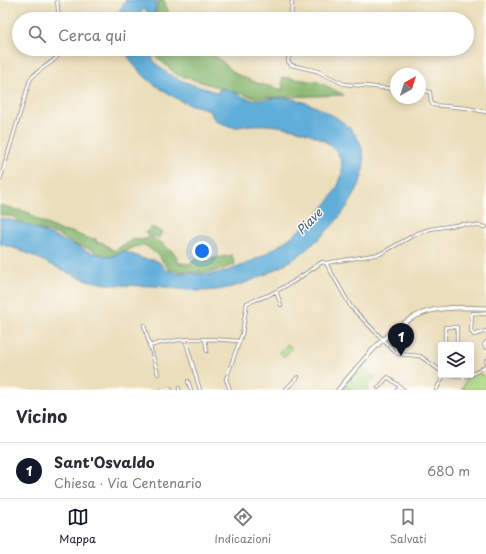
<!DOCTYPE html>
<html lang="it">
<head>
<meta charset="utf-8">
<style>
	:root { --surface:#fff; --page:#f2f2f3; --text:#2b2b33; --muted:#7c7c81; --line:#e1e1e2; --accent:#111827 }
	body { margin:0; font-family:"Playpen Sans",sans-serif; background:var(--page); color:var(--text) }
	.controls { position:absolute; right:12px; bottom:12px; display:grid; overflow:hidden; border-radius:4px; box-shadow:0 2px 10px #0003 }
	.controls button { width:36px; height:36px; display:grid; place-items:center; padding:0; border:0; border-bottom:1px solid var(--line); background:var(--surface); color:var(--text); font:20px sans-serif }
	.compass { position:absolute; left:390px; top:68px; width:36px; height:36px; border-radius:50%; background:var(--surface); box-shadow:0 2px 10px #0003; rotate:39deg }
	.you { position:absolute; left:202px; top:251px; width:14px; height:14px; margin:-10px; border:3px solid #fff; border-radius:50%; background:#1a73e8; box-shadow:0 0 0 6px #1a73e833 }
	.badge { display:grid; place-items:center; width:26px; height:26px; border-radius:50%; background:var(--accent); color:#fff; font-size:13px; font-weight:700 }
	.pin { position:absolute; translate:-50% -33px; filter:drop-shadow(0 1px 2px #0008) }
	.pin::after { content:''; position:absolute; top:21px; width:14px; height:12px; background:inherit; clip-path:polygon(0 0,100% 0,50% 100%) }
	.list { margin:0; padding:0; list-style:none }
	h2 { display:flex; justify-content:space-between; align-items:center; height:52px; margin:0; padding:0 16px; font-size:17px }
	h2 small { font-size:13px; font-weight:400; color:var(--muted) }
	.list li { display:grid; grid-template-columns:26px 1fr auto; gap:12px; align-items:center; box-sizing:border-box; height:56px; padding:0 16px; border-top:1px solid var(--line) }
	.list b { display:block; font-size:15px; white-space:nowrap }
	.list p { margin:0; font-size:13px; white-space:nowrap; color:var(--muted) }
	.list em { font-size:13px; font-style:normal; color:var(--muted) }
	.icon { flex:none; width:22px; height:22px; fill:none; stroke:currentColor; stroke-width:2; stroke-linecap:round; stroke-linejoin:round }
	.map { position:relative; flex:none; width:486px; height:390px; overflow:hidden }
	.search { position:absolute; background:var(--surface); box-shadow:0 2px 10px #0003; left:12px; right:12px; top:12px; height:44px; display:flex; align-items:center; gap:10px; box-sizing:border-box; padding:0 14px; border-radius:22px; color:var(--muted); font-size:15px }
	.sheet { height:108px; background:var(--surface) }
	nav { display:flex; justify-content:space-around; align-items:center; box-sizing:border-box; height:56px; border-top:1px solid var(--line); background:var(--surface); font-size:11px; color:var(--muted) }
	nav a { display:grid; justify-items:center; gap:2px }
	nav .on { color:var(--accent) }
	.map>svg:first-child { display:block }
	.green { fill:#add884; stroke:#687d60 }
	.forest { fill:#8ab872; stroke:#566d56 }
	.water { fill:#5fadd9; stroke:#40688a }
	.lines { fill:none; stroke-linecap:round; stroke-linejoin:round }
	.minor-casing { stroke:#86807b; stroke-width:4 }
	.major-casing { stroke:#86807b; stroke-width:5 }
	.minor { stroke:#fff; stroke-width:2.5 }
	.major { stroke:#fff; stroke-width:3.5 }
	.labels { text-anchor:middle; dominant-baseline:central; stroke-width:3; stroke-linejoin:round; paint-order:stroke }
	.water-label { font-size:12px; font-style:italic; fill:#3a5a7a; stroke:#fdfcf7 }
</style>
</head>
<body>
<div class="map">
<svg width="486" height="390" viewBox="0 0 486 390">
	<rect width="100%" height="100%" fill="#fdfcf7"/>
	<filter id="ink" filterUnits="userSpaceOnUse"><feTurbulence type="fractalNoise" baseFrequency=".025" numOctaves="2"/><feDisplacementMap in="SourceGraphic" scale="8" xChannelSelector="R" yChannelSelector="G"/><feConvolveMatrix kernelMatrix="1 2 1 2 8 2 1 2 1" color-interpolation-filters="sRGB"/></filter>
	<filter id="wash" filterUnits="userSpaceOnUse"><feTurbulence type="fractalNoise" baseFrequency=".012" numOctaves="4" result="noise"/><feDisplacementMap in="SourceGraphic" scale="16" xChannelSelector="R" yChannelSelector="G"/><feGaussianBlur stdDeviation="0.9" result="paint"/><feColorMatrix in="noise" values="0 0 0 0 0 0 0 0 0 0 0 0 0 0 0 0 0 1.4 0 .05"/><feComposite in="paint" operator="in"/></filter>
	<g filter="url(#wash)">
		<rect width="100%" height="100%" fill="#ebdebb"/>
		<path class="green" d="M288,344L292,349L284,357L280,353Z
			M362,366L375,378L367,387L370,390L340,389Z
			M478,373L486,377V390H462L467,378Z"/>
		<path class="forest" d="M159,0H164L171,19H154Z
			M152,49H208L236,74L257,83L283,90L282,77L318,82L344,95L256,98L177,75L153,54Z
			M0,205L30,213L35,218L61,231L72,232L86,238L96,239L97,243L102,242L114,251L133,239L142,240L149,238V234L145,233L152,227L162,232L159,238L154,236L152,238L162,243L175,254L179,263L190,264L197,258L206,260L232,255L235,265L215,271L201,273L169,270L159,256L145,245L138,246L110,257L102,253L99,254L91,249L76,245L56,234L23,225L13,217L0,215Z"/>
		<path class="water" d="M126,0H157L153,19H145L148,12L144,9L141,12L144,19H117V15Z
			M124,49H150C151,53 152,58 154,61C168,80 198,86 219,93V89C231,86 241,101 259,100C267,100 278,97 286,98C304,100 322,109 337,118C403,160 332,235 290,261C264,277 232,291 201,291C185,291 170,287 155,286C128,285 102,287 76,276C51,266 27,250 0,244V218L23,223L90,252L110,257L124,251L144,259L154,260L159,262L166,270L171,272C184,273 198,275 211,274C232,272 254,261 272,250C321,219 390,153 294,129C280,126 265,124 251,125C246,125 239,128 233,127C229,126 220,123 216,121C212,118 212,112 207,109C199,106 188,105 181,101C155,86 138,76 124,49Z"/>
	</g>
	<g filter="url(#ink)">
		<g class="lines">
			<defs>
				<path id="minor" d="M57,0L59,19
					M291,19L292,0
					M290,49L288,61L291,65L317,71L344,84L396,89
					M420,90L430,92L431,102L433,105L467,108L486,112
					M0,180L30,80C37,68 58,63 61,49
					M326,263L380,254L416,234L430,229L463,224L486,227
					M276,291L281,305
					M486,314L472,313L471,331L474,335L486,331
					M144,325L158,374
					M185,339L200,390
					M205,339L207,351
					M486,342L484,345L486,348
					M445,345V327H457V345
					M149,346C178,337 209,338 239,341
					M486,360V362
					M452,375L463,377L471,375
					M471,375L486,366
					M188,381L191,390
					M378,388L388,377L404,390
					M163,390L168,388L171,390
					M179,390V388
					M230,390L226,379L242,334L247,303L269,295L293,282L322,262L326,263L351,307L394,351L398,354L420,356L441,371
					M285,390L298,377
					M397,390L400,387
					M436,390L444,375"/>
				<path id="major" d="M338,390C362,362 393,320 430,311C448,306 468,308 486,308"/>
			</defs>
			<use href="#minor" class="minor-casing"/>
			<use href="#major" class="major-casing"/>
			<use href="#minor" class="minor"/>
			<use href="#major" class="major"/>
		</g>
	</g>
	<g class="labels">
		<g class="water-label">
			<text transform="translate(309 221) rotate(-46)">Piave</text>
		</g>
	</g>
</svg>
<div class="controls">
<button><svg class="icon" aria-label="layers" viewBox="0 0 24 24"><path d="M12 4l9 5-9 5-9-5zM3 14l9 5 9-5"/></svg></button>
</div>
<svg class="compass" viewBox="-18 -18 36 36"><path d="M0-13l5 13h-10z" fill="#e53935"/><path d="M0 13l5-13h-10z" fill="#7c7c81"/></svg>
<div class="you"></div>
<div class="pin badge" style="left:401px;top:356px">1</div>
<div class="search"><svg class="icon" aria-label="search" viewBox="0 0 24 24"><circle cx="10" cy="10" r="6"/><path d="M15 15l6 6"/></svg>Cerca qui</div>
</div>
<section class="sheet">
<h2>Vicino<small></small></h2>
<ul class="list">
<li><span class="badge">1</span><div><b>Sant'Osvaldo</b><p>Chiesa · Via Centenario</p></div><em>680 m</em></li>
</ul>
</section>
<nav>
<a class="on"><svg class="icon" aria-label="map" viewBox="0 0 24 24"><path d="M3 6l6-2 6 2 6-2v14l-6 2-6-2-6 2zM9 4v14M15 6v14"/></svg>Mappa</a>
<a><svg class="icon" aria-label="directions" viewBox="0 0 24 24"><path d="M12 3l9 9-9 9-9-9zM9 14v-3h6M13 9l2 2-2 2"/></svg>Indicazioni</a>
<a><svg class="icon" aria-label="saved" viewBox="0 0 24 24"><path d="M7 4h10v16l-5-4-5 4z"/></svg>Salvati</a>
</nav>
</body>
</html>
